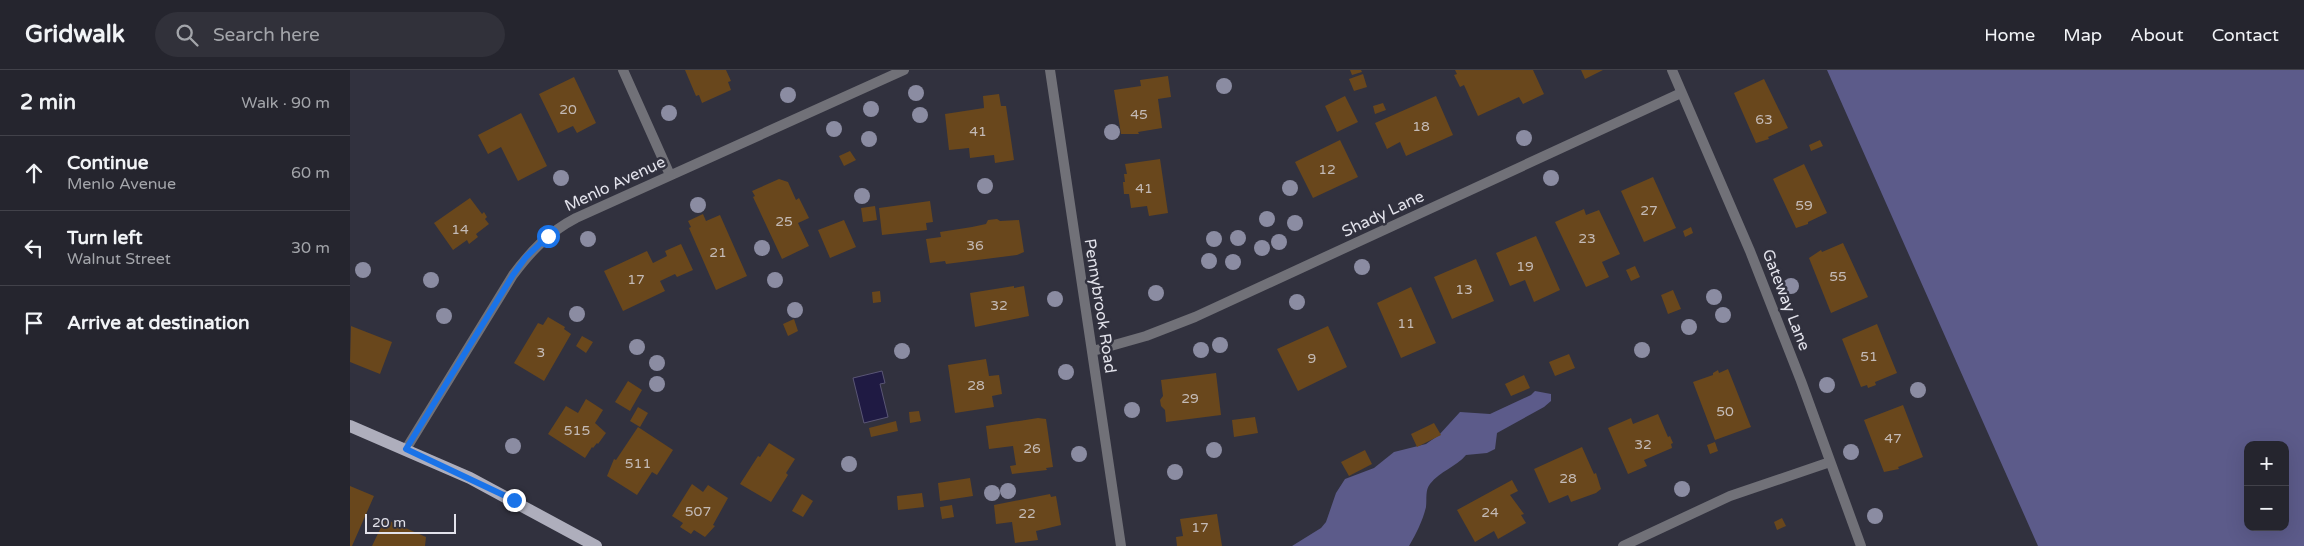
<!DOCTYPE html>
<html lang="en">
<head>
<meta charset="utf-8">
<style>
	:root { --surface:#25252e; --page:#31313a; --text:#f1f3f6; --muted:#a3a5aa; --line:#42424a }
	body { margin:0; font-family:"Varela Round",sans-serif; background:var(--page); color:var(--text) }
	.controls { position:absolute; right:15px; bottom:15px; display:grid; overflow:hidden; border-radius:10px; box-shadow:0 5px 20px #0002 }
	.controls button { width:45px; height:45px; display:grid; place-items:center; padding:0; border:0; border-bottom:1px solid var(--line); background:var(--surface); color:var(--text); font:25px sans-serif }
	.scale { position:absolute; left:15px; bottom:12px; width:91px; box-sizing:border-box; padding-left:5px; border:2px solid #e2e2eb; border-top:0; font-size:14px; line-height:18px; white-space:nowrap; color:#e2e2eb; -webkit-text-stroke:4px #31313e; paint-order:stroke }
	.stop { position:absolute; width:15px; height:15px; margin:-11px; border:4px solid #1a73e8; border-radius:50%; background:#fff }
	.stop.end { background:#1a73e8; border-color:#fff; box-shadow:0 1px 5px #0008 }
	.list { margin:0; padding:0; list-style:none }
	h2 { display:flex; justify-content:space-between; align-items:center; height:65px; margin:0; padding:0 20px; font-size:21px }
	h2 small { font-size:16px; font-weight:400; color:var(--muted) }
	.list li { display:grid; grid-template-columns:32px 1fr auto; gap:15px; align-items:center; box-sizing:border-box; height:75px; padding:0 20px; border-top:1px solid var(--line) }
	.list b { display:block; font-size:19px; white-space:nowrap }
	.list p { margin:0; font-size:16px; white-space:nowrap; color:var(--muted) }
	.list em { font-size:16px; font-style:normal; color:var(--muted) }
	.icon { flex:none; width:28px; height:28px; fill:none; stroke:currentColor; stroke-width:2; stroke-linecap:round; stroke-linejoin:round }
	.map { position:relative; flex:none; width:1954px; height:476px; overflow:hidden }
	header { display:flex; align-items:center; gap:30px; box-sizing:border-box; height:70px; padding:0 25px; background:var(--surface); border-bottom:1px solid var(--line) }
	header strong { font-size:24px }
	nav { display:flex; gap:28px; margin-inline-start:auto; font-size:18px }
	.search { width:350px; height:45px; background:var(--page); display:flex; align-items:center; gap:12px; box-sizing:border-box; padding:0 18px; border-radius:28px; color:var(--muted); font-size:19px }
	main { display:flex }
	aside { flex:1; background:var(--surface) }
	.map>svg:first-child { display:block }
	.forest { fill:#5c5b8a; fill-rule:evenodd }
	.water { fill:#1f1a43; stroke:#5a5675 }
	.building { fill:#69471c }
	.lines { fill:none; stroke-linecap:round; stroke-linejoin:round }
	.minor { stroke:#717178; stroke-width:10 }
	.primary { stroke:#aeaebc; stroke-width:12 }
	.tree { fill:#8b8ca2 }
	.route { stroke:#1a73e8; stroke-width:6 }
	.labels { text-anchor:middle; dominant-baseline:central; stroke-width:5; stroke-linejoin:round; paint-order:stroke }
	.number-label { font-size:14px; fill:#c4bbb7 }
	.street-label { font-size:16px; fill:#e2e2eb; stroke:#31313e }
</style>
</head>
<body>
<header>
<strong>Gridwalk</strong>
<div class="search"><svg class="icon" aria-label="search" viewBox="0 0 24 24"><circle cx="10" cy="10" r="6"/><path d="M15 15l6 6"/></svg>Search here</div>
<nav><a>Home</a><a>Map</a><a>About</a><a>Contact</a></nav>
</header>
<main>
<aside>
<h2>2 min<small>Walk · 90 m</small></h2>
<ul class="list">
<li><svg class="icon" aria-label="ahead" viewBox="0 0 24 24"><path d="M12 20V5M6 11l6-6 6 6"/></svg><div><b>Continue</b><p>Menlo Avenue</p></div><em>60 m</em></li>
<li><svg class="icon" aria-label="left" viewBox="0 0 24 24"><path d="M17 20v-9H6M10 6l-5 5 5 5"/></svg><div><b>Turn left</b><p>Walnut Street</p></div><em>30 m</em></li>
<li><svg class="icon" aria-label="arrive" viewBox="0 0 24 24"><path d="M6 21V4h12l-3 4 3 4H6"/></svg><div><b>Arrive at destination</b></div></li>
</ul>
</aside>
<div class="map">
<svg width="1954" height="476" viewBox="0 0 1954 476">
	<rect width="100%" height="100%" fill="#31313e"/>
	<path class="forest" d="M1477,0H1954V476H1688ZM1898,375H1935V457H1898Z
		M1185,321L1201,324V331L1194,337L1147,363L1145,379L1137,383L1116,385C1106,397 1090,401 1080,414C1075,420 1077,429 1076,437C1073,450 1066,464 1059,476H942L971,458L976,452L986,423L995,409L1024,398L1044,382L1076,374L1089,365L1110,342L1140,344L1181,325Z"/>
	<path class="water" d="M532,301L535,313L530,314L538,347L514,353L503,308Z"/>
	<path class="building" d="M335,0H376L381,11L378,12L381,20L352,33L349,25L346,26Z
		M1000,0H1011L1012,2L1002,5Z
		M1105,0H1183L1194,24L1173,34L1169,27L1128,46L1114,15L1110,17L1104,5L1107,4Z
		M1231,0H1253L1235,9Z
		M1013,4L1017,17L1004,21L999,9Z
		M818,6L821,27L808,29L812,58L788,62L789,64H771L764,20L791,16L790,10Z
		M224,7L246,53L227,63L223,56L208,63L189,24Z
		M1414,9L1438,58L1418,67L1419,69L1406,73L1384,23Z
		M649,24L651,36H656L664,90L645,93L644,85L620,88L619,78L599,80L595,44L634,38L633,26Z
		M995,26L1008,52L987,62L975,36Z
		M1086,26L1103,65L1056,86L1050,72L1037,79L1025,53Z
		M1033,33L1036,40L1025,44L1023,36Z
		M171,43L197,96L168,111L151,77L138,84L128,65Z
		M990,70L1008,107L963,128L945,92Z
		M1470,70L1473,76L1461,81L1459,75Z
		M500,81L506,90L494,96L489,86Z
		M810,89L818,143L799,146L797,136L781,138L779,124H774L773,112H775L774,104H777L775,94Z
		M1454,94L1477,143L1458,152V154L1446,158L1423,109Z
		M1303,107L1326,158L1294,172L1271,121Z
		M429,109L438,112L446,130L449,128L459,148L448,153L459,176L432,189L403,127L405,126L402,121Z
		M120,128L132,144L134,142L137,147L135,149L139,154L126,164L128,167L119,174L117,170L103,180L84,153Z
		M580,131L583,152L576,153L577,160L532,165L529,138Z
		M525,136L527,150L513,152L511,138Z
		M1234,139L1236,145L1249,140L1270,184L1252,192L1259,207L1236,217L1205,152Z
		M353,144L356,151L370,145L397,206L366,220L339,158L341,157L338,151Z
		M647,149L650,151L669,150L674,182L667,185L596,194L595,191L580,193L576,169L591,167L590,162L622,157L636,154L638,150Z
		M494,150L506,177L480,188L468,160Z
		M1341,157L1343,163L1335,167L1333,161Z
		M1186,166L1210,220L1184,232L1175,210L1160,216L1146,183Z
		M1493,173L1518,227L1481,243L1459,188L1471,180L1472,182Z
		M331,174L343,200L327,207L325,204L310,211L315,221L273,241L254,201L297,181L303,193L317,186L315,181Z
		M1126,189L1144,231L1102,249L1084,207Z
		M1285,196L1290,207L1281,211L1276,200Z
		M664,216V218L674,216L679,246L625,257L620,223Z
		M1061,217L1086,273L1051,288L1027,233Z
		M1323,220L1331,239L1318,244L1311,225Z
		M530,221L531,232L523,233L522,222Z
		M198,247L215,257L214,259L221,264L194,311L164,293L188,253L193,255Z
		M444,249L448,261L438,266L433,254Z
		M1527,254L1547,303L1525,312L1526,315L1518,318L1517,315L1511,317L1492,269Z
		M1,256L42,272L30,304L0,292Z
		M978,256L997,297L948,321L927,279Z
		M232,266L243,272L236,283L226,276Z
		M1219,284L1225,298L1205,306L1199,292Z
		M636,289L639,306L649,305L652,324L642,326L644,337L605,343L598,295Z
		M1378,299L1401,357L1365,370L1343,312L1363,305V303L1368,300L1369,303Z
		M866,303L871,345L816,352L815,340L811,336L810,330L813,326L811,310Z
		M1174,305L1180,318L1161,326L1155,314Z
		M278,311L292,320L280,341L265,332Z
		M236,329L253,340L245,353L256,363L248,374L247,373L243,378L242,377L235,388L198,364L216,336L228,343Z
		M1553,335L1573,387L1548,397L1549,399L1534,402L1514,350Z
		M288,337L298,343L290,357L280,351Z
		M569,341L571,351L560,353L559,342Z
		M1308,344L1318,367L1320,366L1323,373L1321,374L1322,378L1294,390L1297,396L1278,404L1258,358L1281,348L1283,354Z
		M905,347L908,363L884,367L882,350Z
		M688,348L696,349L703,397L696,398L697,400L662,404L660,396L666,395L663,376L639,379L636,356Z
		M546,351L548,361L521,367L519,358Z
		M1084,353L1091,365L1067,377L1061,364Z
		M288,357L323,380L307,405L302,402L287,425L257,406L264,389L266,390Z
		M1365,372L1368,381L1360,384L1357,375Z
		M419,373L445,389L436,403L438,405L421,432L390,414L408,386L410,387Z
		M1232,377L1244,404L1246,403L1251,419L1246,423L1221,432L1218,425L1199,433L1184,399Z
		M1015,380L1022,394L999,406L991,392Z
		M620,408L623,426L590,431L588,413Z
		M1162,410L1168,421L1160,425L1174,444L1171,445L1176,453L1148,469L1144,461L1125,472L1107,440Z
		M342,414L353,422L358,415L378,428L363,455L365,456L355,467L344,460L341,464L330,457L333,453L322,446Z
		M0,416L24,426L2,476H0Z
		M572,423L574,437L548,440L547,426Z
		M452,424L463,431L453,447L442,441Z
		M700,424L701,427L706,426L711,455L686,461L688,470L665,473L662,452L646,454L644,435Z
		M602,435L604,447L592,449L590,437Z
		M867,444L872,476H827L826,467L833,466L830,449Z
		M1432,448L1436,456L1427,460L1424,452Z
		M35,449L76,467L75,476H22Z"/>
	<g class="lines">
		<path class="minor" d="M273,0L320,105
			M700,0L771,476
			M1322,0L1400,181L1451,311L1511,476
			M743,281L796,266L845,247L1331,23
			M56,379L163,205C181,181 199,162 226,148L554,0
			M1273,476L1380,426L1480,392"/>
		<path class="primary" d="M0,356L120,408L246,476"/>
	</g>
	<g class="tree">
		<circle cx="874" cy="16" r="8"/>
		<circle cx="566" cy="23" r="8"/>
		<circle cx="438" cy="25" r="8"/>
		<circle cx="521" cy="39" r="8"/>
		<circle cx="319" cy="43" r="8"/>
		<circle cx="570" cy="45" r="8"/>
		<circle cx="484" cy="59" r="8"/>
		<circle cx="762" cy="62" r="8"/>
		<circle cx="1174" cy="68" r="8"/>
		<circle cx="519" cy="69" r="8"/>
		<circle cx="211" cy="108" r="8"/>
		<circle cx="1201" cy="108" r="8"/>
		<circle cx="635" cy="116" r="8"/>
		<circle cx="940" cy="118" r="8"/>
		<circle cx="512" cy="126" r="8"/>
		<circle cx="348" cy="135" r="8"/>
		<circle cx="917" cy="149" r="8"/>
		<circle cx="945" cy="153" r="8"/>
		<circle cx="888" cy="168" r="8"/>
		<circle cx="238" cy="169" r="8"/>
		<circle cx="864" cy="169" r="8"/>
		<circle cx="929" cy="172" r="8"/>
		<circle cx="412" cy="178" r="8"/>
		<circle cx="912" cy="178" r="8"/>
		<circle cx="859" cy="191" r="8"/>
		<circle cx="883" cy="192" r="8"/>
		<circle cx="1012" cy="197" r="8"/>
		<circle cx="13" cy="200" r="8"/>
		<circle cx="81" cy="210" r="8"/>
		<circle cx="425" cy="210" r="8"/>
		<circle cx="1441" cy="216" r="8"/>
		<circle cx="806" cy="223" r="8"/>
		<circle cx="1364" cy="227" r="8"/>
		<circle cx="705" cy="229" r="8"/>
		<circle cx="947" cy="232" r="8"/>
		<circle cx="445" cy="240" r="8"/>
		<circle cx="227" cy="244" r="8"/>
		<circle cx="1373" cy="245" r="8"/>
		<circle cx="94" cy="246" r="8"/>
		<circle cx="1339" cy="257" r="8"/>
		<circle cx="870" cy="275" r="8"/>
		<circle cx="287" cy="277" r="8"/>
		<circle cx="851" cy="280" r="8"/>
		<circle cx="1292" cy="280" r="8"/>
		<circle cx="552" cy="281" r="8"/>
		<circle cx="307" cy="293" r="8"/>
		<circle cx="716" cy="302" r="8"/>
		<circle cx="307" cy="314" r="8"/>
		<circle cx="1477" cy="315" r="8"/>
		<circle cx="1568" cy="320" r="8"/>
		<circle cx="782" cy="340" r="8"/>
		<circle cx="163" cy="376" r="8"/>
		<circle cx="864" cy="380" r="8"/>
		<circle cx="1501" cy="382" r="8"/>
		<circle cx="729" cy="384" r="8"/>
		<circle cx="499" cy="394" r="8"/>
		<circle cx="825" cy="402" r="8"/>
		<circle cx="1332" cy="419" r="8"/>
		<circle cx="658" cy="421" r="8"/>
		<circle cx="642" cy="423" r="8"/>
		<circle cx="1525" cy="446" r="8"/>
	</g>
	<g class="lines">
		<path class="route" d="M164,430L56,379L163,205L176,187L198,166"/>
	</g>
	<g class="labels">
		<g class="number-label">
			<text x="218" y="39">20</text>
			<text x="789" y="44">45</text>
			<text x="1414" y="49">63</text>
			<text x="1071" y="56">18</text>
			<text x="628" y="61">41</text>
			<text x="977" y="99">12</text>
			<text x="794" y="118">41</text>
			<text x="1454" y="135">59</text>
			<text x="1299" y="140">27</text>
			<text x="434" y="151">25</text>
			<text x="110" y="159">14</text>
			<text x="1237" y="168">23</text>
			<text x="625" y="175">36</text>
			<text x="368" y="182">21</text>
			<text x="1175" y="196">19</text>
			<text x="1488" y="206">55</text>
			<text x="286" y="209">17</text>
			<text x="1114" y="219">13</text>
			<text x="649" y="235">32</text>
			<text x="1056" y="253">11</text>
			<text x="191" y="282">3</text>
			<text x="1519" y="286">51</text>
			<text x="962" y="288">9</text>
			<text x="626" y="315">28</text>
			<text x="840" y="328">29</text>
			<text x="1375" y="341">50</text>
			<text x="227" y="360">515</text>
			<text x="1543" y="368">47</text>
			<text x="1293" y="374">32</text>
			<text x="682" y="378">26</text>
			<text x="288" y="393">511</text>
			<text x="1218" y="408">28</text>
			<text x="348" y="441">507</text>
			<text x="1140" y="442">24</text>
			<text x="677" y="443">22</text>
			<text x="850" y="457">17</text>
		</g>
		<g class="street-label">
			<text transform="translate(265 114) rotate(-25)">Menlo Avenue</text>
			<text transform="translate(1033 144) rotate(-25)">Shady Lane</text>
			<text transform="translate(1436 230) rotate(69)">Gateway Lane</text>
			<text transform="translate(750 236) rotate(81)">Pennybrook Road</text>
		</g>
	</g>
</svg>
<div class="controls">
<button>+</button>
<button>−</button>
</div>
<div class="scale">20 m</div>
<div class="stop" style="left:198px;top:166px"></div>
<div class="stop end" style="left:164px;top:430px"></div>
</div>
</main>
</body>
</html>
